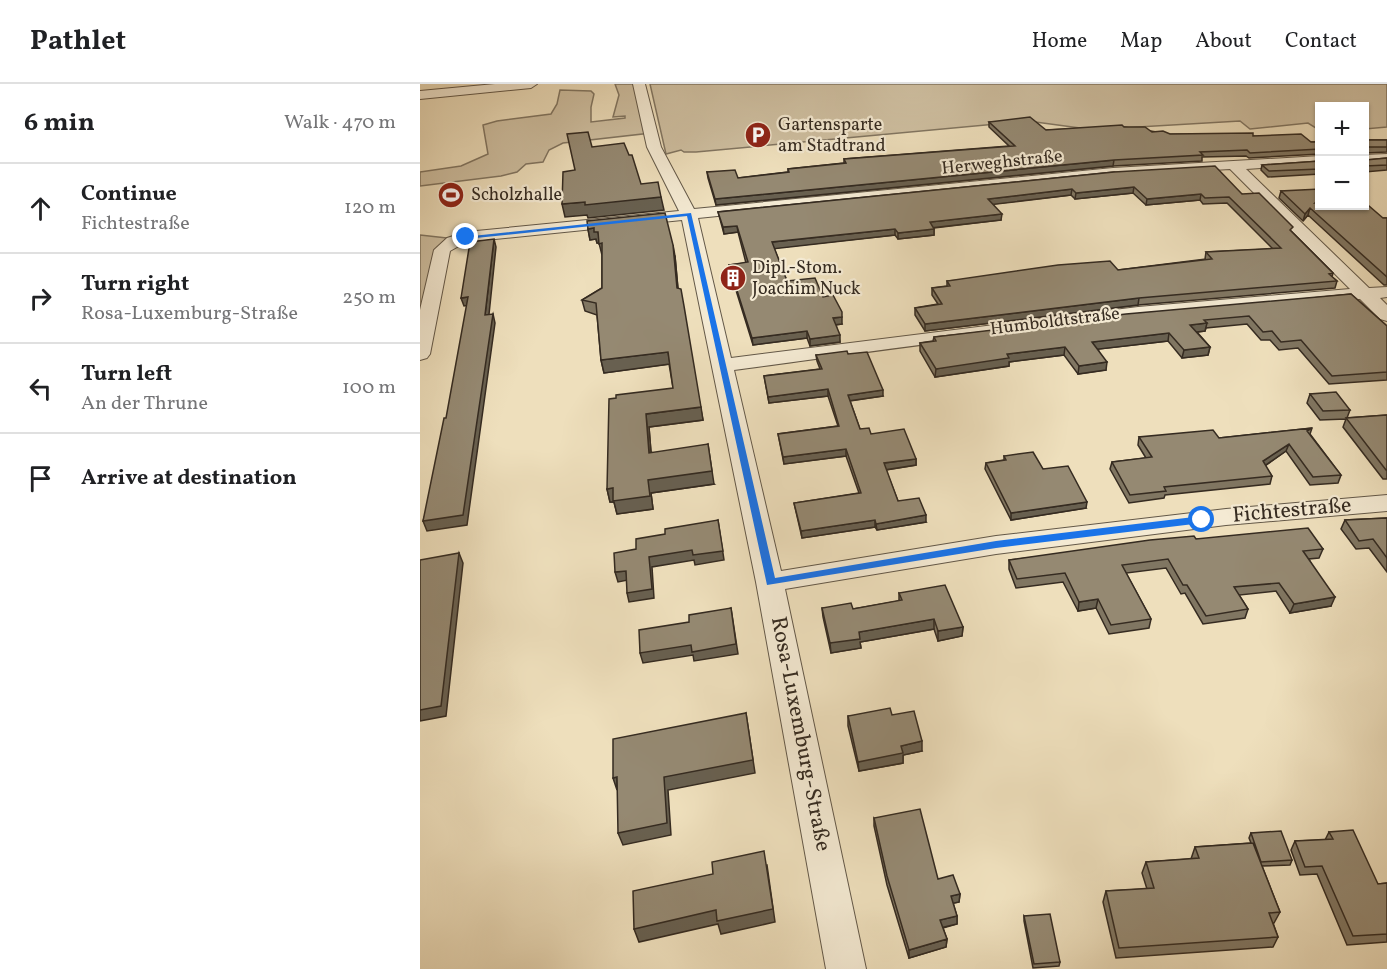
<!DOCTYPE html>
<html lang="en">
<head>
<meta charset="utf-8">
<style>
	:root { --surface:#fff; --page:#f6f6f6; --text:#202124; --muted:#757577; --line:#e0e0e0 }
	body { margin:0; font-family:Vollkorn,serif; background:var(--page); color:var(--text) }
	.controls { position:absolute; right:18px; top:18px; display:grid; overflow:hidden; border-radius:0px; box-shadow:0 2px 4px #0004 }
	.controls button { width:54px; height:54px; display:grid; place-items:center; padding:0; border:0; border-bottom:2px solid var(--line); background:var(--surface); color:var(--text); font:30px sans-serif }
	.stop { position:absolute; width:18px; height:18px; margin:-14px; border:4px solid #1a73e8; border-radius:50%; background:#fff }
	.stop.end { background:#1a73e8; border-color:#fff; box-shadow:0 2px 6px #0008 }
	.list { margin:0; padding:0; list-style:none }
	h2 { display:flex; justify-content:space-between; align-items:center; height:78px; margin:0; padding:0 24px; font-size:26px }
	h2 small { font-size:20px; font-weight:400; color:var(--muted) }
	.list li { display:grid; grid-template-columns:39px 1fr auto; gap:18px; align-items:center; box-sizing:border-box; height:90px; padding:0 24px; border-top:2px solid var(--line) }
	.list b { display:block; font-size:22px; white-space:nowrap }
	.list p { margin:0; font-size:20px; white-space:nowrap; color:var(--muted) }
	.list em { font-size:20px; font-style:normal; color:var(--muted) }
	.icon { flex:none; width:33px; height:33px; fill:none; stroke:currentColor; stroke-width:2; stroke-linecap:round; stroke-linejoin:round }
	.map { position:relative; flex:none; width:967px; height:885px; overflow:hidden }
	header { display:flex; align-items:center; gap:36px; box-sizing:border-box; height:84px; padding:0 30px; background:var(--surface); border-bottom:2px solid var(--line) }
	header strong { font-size:28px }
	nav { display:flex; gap:33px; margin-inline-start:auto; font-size:21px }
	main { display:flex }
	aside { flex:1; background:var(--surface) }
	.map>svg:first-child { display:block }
	.green { fill:#cfc0a2; stroke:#827662; stroke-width:1.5 }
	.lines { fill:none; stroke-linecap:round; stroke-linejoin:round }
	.minor-casing { stroke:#635848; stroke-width:2 }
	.minor { fill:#f4ead3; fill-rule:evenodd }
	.wall { fill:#807662; stroke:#352b21; stroke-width:1.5 }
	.shaded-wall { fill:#686050; stroke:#352b21; stroke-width:1.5 }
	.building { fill:#958972; stroke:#352b21; stroke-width:1.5 }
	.route { fill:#1a73e8 }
	.labels { text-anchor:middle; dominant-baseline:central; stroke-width:4.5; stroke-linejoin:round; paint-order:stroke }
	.far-poi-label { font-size:18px; fill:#352b21; stroke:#f4ead3; text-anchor:start }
	.far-street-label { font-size:18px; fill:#352b21; stroke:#f4ead3 }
	.street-label { font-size:22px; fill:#352b21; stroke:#f4ead3 }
</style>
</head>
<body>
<header>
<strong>Pathlet</strong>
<nav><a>Home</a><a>Map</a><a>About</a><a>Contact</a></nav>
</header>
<main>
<aside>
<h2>6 min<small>Walk · 470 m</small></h2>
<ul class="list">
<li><svg class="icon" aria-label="ahead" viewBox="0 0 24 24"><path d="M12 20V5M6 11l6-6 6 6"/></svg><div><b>Continue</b><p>Fichtestraße</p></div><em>120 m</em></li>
<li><svg class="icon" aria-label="right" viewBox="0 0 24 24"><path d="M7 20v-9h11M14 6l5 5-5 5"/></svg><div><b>Turn right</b><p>Rosa-Luxemburg-Straße</p></div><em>250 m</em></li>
<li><svg class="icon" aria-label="left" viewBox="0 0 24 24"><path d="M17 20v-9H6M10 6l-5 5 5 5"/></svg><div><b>Turn left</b><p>An der Thrune</p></div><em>100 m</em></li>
<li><svg class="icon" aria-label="arrive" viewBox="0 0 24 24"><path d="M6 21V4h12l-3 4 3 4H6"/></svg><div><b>Arrive at destination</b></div></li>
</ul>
</aside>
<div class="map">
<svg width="967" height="885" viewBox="0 0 967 885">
	<rect width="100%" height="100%" fill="#eedfbc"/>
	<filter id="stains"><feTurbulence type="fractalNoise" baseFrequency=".00333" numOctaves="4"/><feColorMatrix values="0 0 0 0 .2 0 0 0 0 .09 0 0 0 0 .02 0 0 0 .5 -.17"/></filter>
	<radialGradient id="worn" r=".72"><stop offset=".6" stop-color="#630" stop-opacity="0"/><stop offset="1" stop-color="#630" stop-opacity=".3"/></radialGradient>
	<path class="green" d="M195,0H218L231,49L143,59L129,66L123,78L106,80L97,88L81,92L0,102V88L41,82L68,70L63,41L77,37L131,30L137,20L140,6L171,7L174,10L171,23V38L205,34V32L193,33L199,11Z
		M230,0H967V43L945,45L944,22H900L899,46L888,39L830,45L820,37L684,45L660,44L608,37L276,68H264L261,66L246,70Z
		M0,151L36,155L27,160L0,253Z"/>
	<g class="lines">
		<defs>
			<path id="minor" d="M75,0H117L111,4L0,15V7Z
				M213,0H225L241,63L274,125L693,84L900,72V80L826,85L949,204L967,203V213L960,214L967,221V237L960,235L940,215C730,228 522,258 314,286L361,487L576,452L806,425L967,411V427L806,441L576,470L365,505L446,885H406L336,498L262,136L46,158L30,167L10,270L7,274L0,276V226L14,166L27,154L46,148L259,127L227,63ZM810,85L930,205L718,223L311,274L278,134L693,92Z
				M967,70V78L944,79V71Z"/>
		</defs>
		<use href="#minor" class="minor-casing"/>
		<use href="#minor" class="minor"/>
	</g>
	<path class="wall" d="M569,38L626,46L704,43L750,50L833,52L891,58H900V70L829,74L826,72L782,73V77L693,82L296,121L288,94L287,88L318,94L368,88V85L424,79V75L589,62L569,43Z
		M945,56H967V68L945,69Z
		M945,70L946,76L967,74V86L945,88Z
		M900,77V90L848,93L841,86L842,81Z
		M694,88L822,110L871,147L913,189L912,193L917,197L915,204L718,221L505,247L495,231V224L518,220L512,211V204L527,202V197L698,186L786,175H785L786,168L853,165L807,119L783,120L780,116L726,121L713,109L655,115L651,111L573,120L581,136L514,144V151L478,155L475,151L354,164L367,197L403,213L422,240L416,241L420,258L390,262L387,254L333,261L310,187L309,181L326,179L318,148L304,150L298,128Z
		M861,107L900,122L963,134H967V201H964L888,131L883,137L859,114Z
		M168,145L255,172L258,205L283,336L229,343L231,368L294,400L231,409L233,425L197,430L194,418H190L187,405L253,304L249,280L184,289L181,276L177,231L165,227L162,216L182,204V171L179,159H177L176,155L170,156Z
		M931,210L967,242V296L909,300L878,264L859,266L850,256H841L827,240L786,244L785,247L777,248L790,263L788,271L762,274L748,257L678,265L686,286L658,290L644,271L589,278V282L515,293L500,267V259L513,257L514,253Z
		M428,270L463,312L430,317L440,345L451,350L496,375V381L466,386L478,417L506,438L457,446L455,443L382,454L374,419L439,409L426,372L364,380L358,350L418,342L408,312L349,319L344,292L400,285L397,277L396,271Z
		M890,310L930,326L927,334L967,331V395H963L923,343L926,335L900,336L887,319Z
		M892,344L890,350L921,391L918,399L890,401L866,367L845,382L852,392L850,400L745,411L744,414L709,419L690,385L692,378L726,374L718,361L719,353L799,354Z
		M584,372L623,385L666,424L591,436L565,385L566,379L584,376Z
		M967,434V488L949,464L936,465L921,445L925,436Z
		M776,455L903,465L899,474L889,475L911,522L870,529L856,507L819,511L828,525L825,534L783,540L765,509L761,510L746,484L706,489L731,535L729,544L689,550L676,524L658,527L643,498L596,504L589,485V476Z
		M479,509L543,543L542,552L518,557L514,545L440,558L441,564L411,569L403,533L402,524L433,525L479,517Z
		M472,631L502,667L483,671V679L439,687L428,642V632Z
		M454,734L518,795L540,810L539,818L533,819L537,832V840L523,844L527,855L526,863L489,874L467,801L454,742Z
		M909,748L958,800L967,799V858L927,861L897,790L880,791L871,766L875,757L905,756Z
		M831,749L872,776L870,781L842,782L860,828L854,839H853L858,853L853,863L696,874L683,818L686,807L727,805L722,789L726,778L771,775L775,763L831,759L829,754Z
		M604,832L640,878L639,882L613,884L604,837Z"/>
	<path class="shaded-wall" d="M694,76L693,82L296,121L295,115Z
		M714,103L713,109L655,115L656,109Z
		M652,105L651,111L568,121V115Z
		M781,110L780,116L726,121L727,115Z
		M241,113L244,126L168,134L167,131L145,133L142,120L165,118Z
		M890,124L888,131L883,137L885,130Z
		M582,130L581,136L510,144V138Z
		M317,142L318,148L304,150L303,143Z
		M174,144L178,148L181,159H177L176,155L170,156L168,145Z
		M475,145V151L352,165V158Z
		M514,145V151L478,155V149Z
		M74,155L76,163L68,240L65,231Z
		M253,161L255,172L259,216L257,204Z
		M48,213L51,221L44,222L41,214Z
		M719,214L718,221L505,247V240Z
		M73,230L75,239L47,441L7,447L3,437Z
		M422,233V240L413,241V234Z
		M787,239L785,247L769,249L770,241Z
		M387,247V254L333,261L332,254Z
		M749,249L748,257L671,266L672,258Z
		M420,251V258L390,262V255Z
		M645,263L644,271L589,278V282L515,293L516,285L587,270Z
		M790,263L788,271L762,274L764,266Z
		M248,268L250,280L184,289L181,276Z
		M687,278L686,286L658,290L659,282Z
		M408,305V312L349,319L348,313Z
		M463,306V312L428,317V311Z
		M281,323L283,336L229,343L232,381L229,369L226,330Z
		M288,360L294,400L231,409L233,425L197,430L194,418H190L187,405L228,396Z
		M869,360L866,367L840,385L843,377Z
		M426,365V372L364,380L363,373Z
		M496,375V381L464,386V379Z
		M667,418L666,424L591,436V429Z
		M506,431V438L457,446L456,440Z
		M298,436L304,476L275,481L274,476L232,483L234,514L209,518L207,509L229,473Z
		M455,436V443L382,454L381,447Z
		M39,469L43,479L26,632L0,637V626Z
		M206,487L208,496L198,498L195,488Z
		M915,513L911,522L870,529L874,520Z
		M678,515L676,524L658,527L659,518Z
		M311,524L318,570L274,577L273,571L223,579L220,569Z
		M514,535V545L440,558L441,564L411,569L410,559L439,548Z
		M543,543L542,552L518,557V547Z
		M326,629L335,689L248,706L251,751L203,761L198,749L244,693Z
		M502,657V667L483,671V679L439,687L438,678L481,662Z
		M197,693V706L193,694Z
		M347,781L355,838L301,850L298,840L219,858L214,845Z
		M540,810L539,818L530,820L531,812Z
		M537,832V840L520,844V836Z
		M527,855L526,863L489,874V866Z"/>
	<path class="building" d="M610,33L626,46L702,41L704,43H725L732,48L743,47L750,50L833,49V52L881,50L891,58H900V65L830,69L827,66L780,68L783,71L694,76L295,115L287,88L315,86L318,94L369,88L368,85L426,79L424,75L595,62L569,38Z
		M168,48L172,63L204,59L209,71H212L221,100L238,98L241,113L165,121V118L142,120L143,88L155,86L147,50Z
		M945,56H967V63H946L945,65Z
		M945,70L946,76L967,74V81L945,82Z
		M900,77V85L849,87L842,81Z
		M795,82L822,110L839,109L873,143L870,146L913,189L909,190L917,197L719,214L505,240L495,224L522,220L512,204L530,202L527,197L638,181L690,177L698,186L792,175L786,168L861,164L809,113L785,114L781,110L727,115L714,103L656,109L652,105L568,115L582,130L510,138L514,145L478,149L475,145L352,158L367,197L395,194L403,213L413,211L422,228V233L413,234L420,251L390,255L387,247L332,254L309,181L328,178L317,142L303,143L298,128L694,88Z
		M900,105V115L895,119H900V122H949L963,134H967V193L890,124L885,130L861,107Z
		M245,129L253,161L257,204L261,205L264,222L281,323L226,330L229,369L288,360L292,387L228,396L230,412L193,417V404L187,405L189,315L196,314V311L253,304L248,268L181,276L176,219L162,216L182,204V159L179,160L178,148H174V144L168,145L167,137Z
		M74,155L65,231L73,230L43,431L3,437L24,334H26L48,213L41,214L50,158Z
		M931,210L967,242V288L912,292L881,256L861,258L852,247L843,248L829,232L784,236L787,239L770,241L790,263L764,266L749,249L672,258L687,278L659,282L645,263L587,270L589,274L516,285L500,259L516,257L514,253L706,230Z
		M427,267L428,270L447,268L463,306L428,311L440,345L449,344L451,350L484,345L496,375L464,379L478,417L499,414L506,431L456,440L455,436L381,447L374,419L441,409L426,365L363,373L358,350L419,342L408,305L348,313L344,292L402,285L396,271Z
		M916,308L930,326L903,327L890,310Z
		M967,331V386H966L926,334Z
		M892,344L887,347L921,391L893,393L869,360L843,377L852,392L744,403L746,407L710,411L692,378L732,373L719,353L793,346L799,354Z
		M613,368L623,385L648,382L667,418L591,429L566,379L586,376L584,372Z
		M967,434V474L953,455L939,457L925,436Z
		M298,436L303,467L273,471L272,466L229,473L232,505L207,509L206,487L195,488L194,469L216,465V455L245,450V445Z
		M888,444L903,465L883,467L915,513L874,520L859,499L814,503L828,525L786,532L767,501H763L748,475L702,481L731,535L691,541L678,515L659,518L645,489L597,495L589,476L730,456L774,452L776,455Z
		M39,469L21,622L0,626V476Z
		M525,501L543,543L518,547L514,535L439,548L440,555L410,559L402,524L431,519L433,525L482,516L479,509Z
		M311,524L316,560L272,568L271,561L220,569L219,546L269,538V531Z
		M470,624L472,631L494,627L502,657L481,662L483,669L438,678L428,632Z
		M326,629L333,676L244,693L247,739L198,749L197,693L193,694V655Z
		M500,725L518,795L533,791L540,810L531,812L537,832L520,836L527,855L489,866L467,792L454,734Z
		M933,746L958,800L967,799V850L933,852L902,782L885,783L875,757L913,755L909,748Z
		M861,747L872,776L841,778L831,749Z
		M833,759L860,828L849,829L858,853L699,864L686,807L734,804L726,778L779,774L775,763Z
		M344,767L353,825L297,837L296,826L214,845L213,807L293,790L292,778Z
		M630,830L640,878L614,880L604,832Z"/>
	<path class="route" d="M271,129L355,494L576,457L782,432L786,436L782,439L576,464L347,501L267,132L46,155L43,153Z"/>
	<defs>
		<symbol id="parking-disc" viewBox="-11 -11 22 22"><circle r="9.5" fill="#8f2418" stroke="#f4ead3"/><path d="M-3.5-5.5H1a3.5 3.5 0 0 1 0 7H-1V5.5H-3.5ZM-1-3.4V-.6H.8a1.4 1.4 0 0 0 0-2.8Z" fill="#fff"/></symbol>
		<symbol id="stadium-disc" viewBox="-11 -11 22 22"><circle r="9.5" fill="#8f2418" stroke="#f4ead3"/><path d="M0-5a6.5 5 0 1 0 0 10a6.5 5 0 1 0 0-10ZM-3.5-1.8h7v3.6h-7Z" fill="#fff"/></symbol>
		<symbol id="building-disc" viewBox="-11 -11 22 22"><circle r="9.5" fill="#8f2418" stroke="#f4ead3"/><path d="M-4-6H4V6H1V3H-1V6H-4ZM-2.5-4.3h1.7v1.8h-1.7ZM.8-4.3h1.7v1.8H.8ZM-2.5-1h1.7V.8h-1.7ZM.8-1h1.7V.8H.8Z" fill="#fff"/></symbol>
	</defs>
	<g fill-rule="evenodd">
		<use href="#parking-disc" x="323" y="36" width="30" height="30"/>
		<use href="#stadium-disc" x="16" y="96" width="30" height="30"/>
		<use href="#building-disc" x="298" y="179" width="30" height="30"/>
	</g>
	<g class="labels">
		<g class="far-poi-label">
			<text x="358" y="41">Gartensparte<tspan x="358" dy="21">am Stadtrand</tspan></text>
			<text x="51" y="111">Scholzhalle</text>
			<text x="332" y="184">Dipl.-Stom.<tspan x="332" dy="21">Joachim Nuck</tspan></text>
		</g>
		<g class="far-street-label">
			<text transform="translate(582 79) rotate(-6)">Herweghstraße</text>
			<text transform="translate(635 238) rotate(-7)">Humboldtstraße</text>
		</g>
		<g class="street-label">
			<text transform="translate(872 427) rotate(-5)">Fichtestraße</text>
			<text transform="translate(380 650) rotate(79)">Rosa-Luxemburg-Straße</text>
		</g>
	</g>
	<rect width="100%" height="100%" filter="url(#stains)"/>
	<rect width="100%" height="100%" fill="url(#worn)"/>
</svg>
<div class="controls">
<button>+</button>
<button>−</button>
</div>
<div class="stop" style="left:782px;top:436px"></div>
<div class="stop end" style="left:46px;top:153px"></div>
</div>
</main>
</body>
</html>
